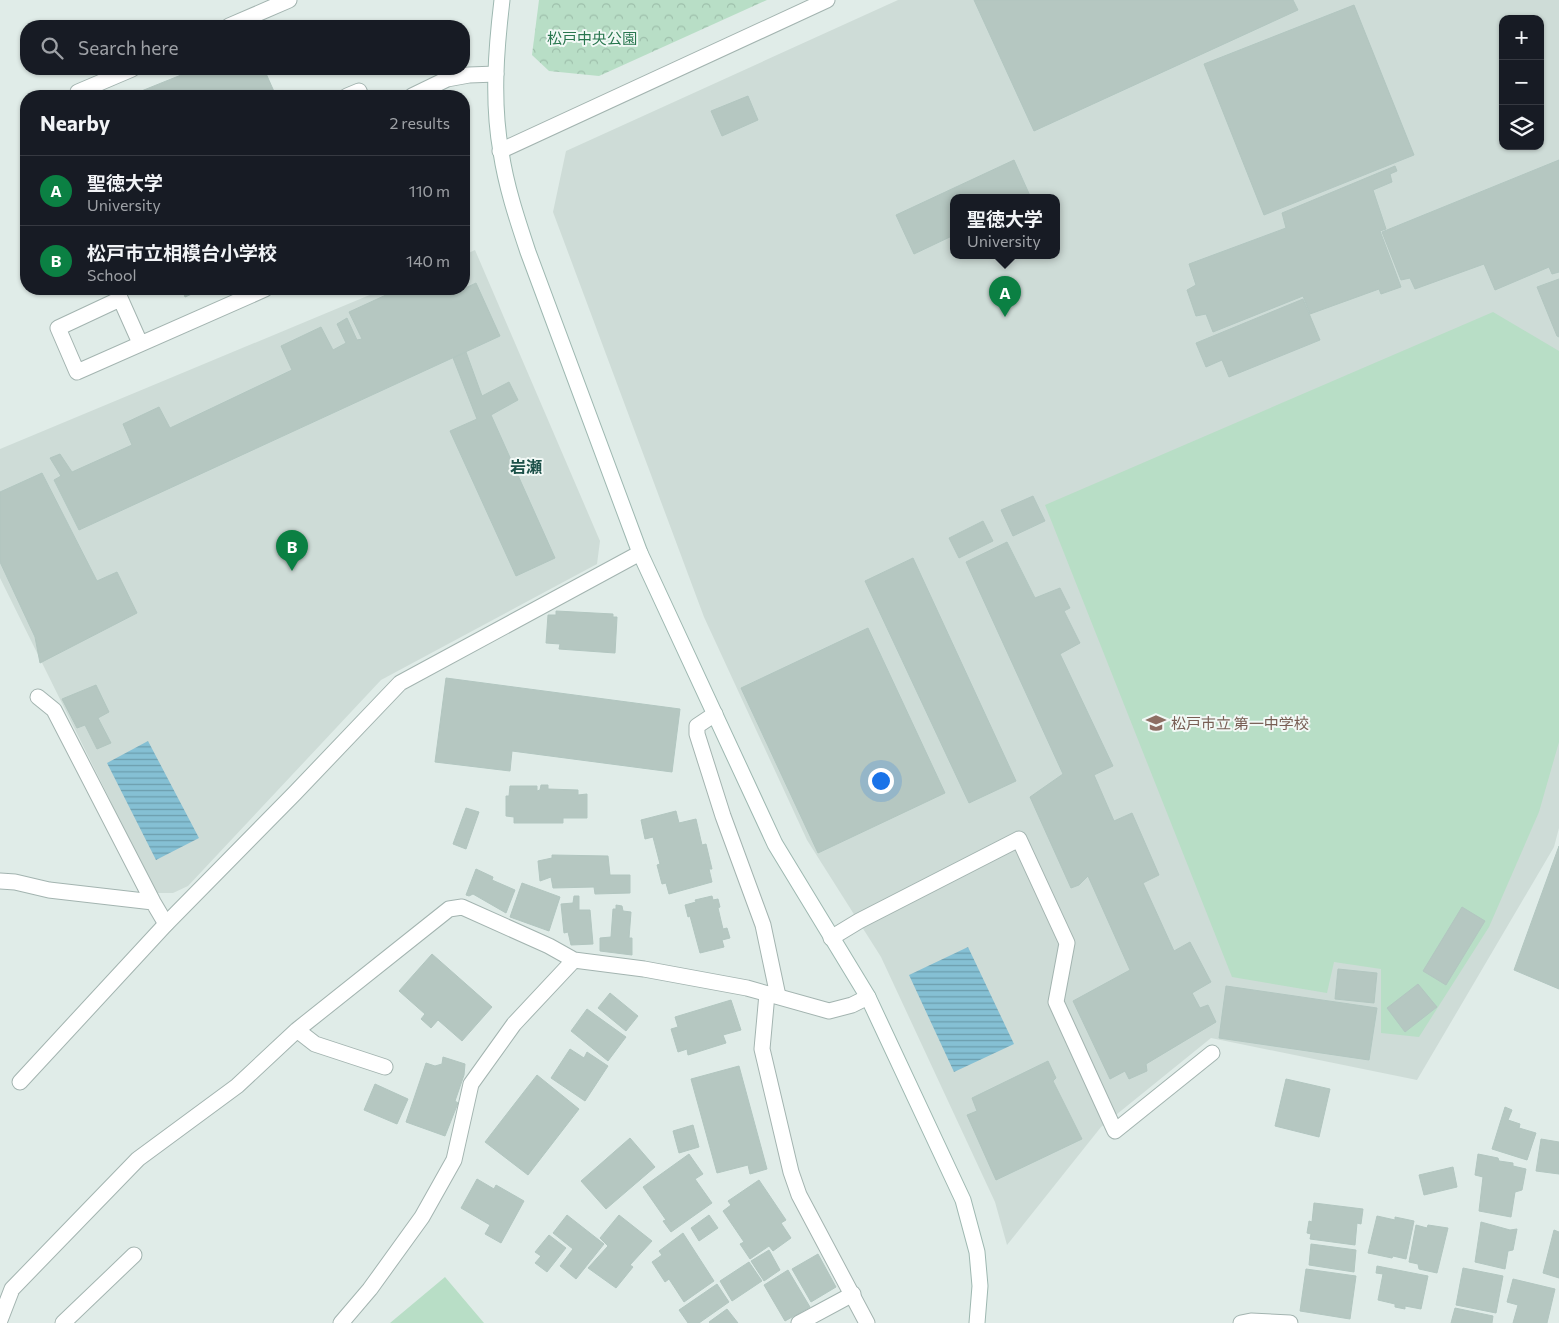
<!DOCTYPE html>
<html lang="en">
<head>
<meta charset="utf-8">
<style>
	:root { --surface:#171b24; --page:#20242c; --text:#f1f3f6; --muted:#9ea1a6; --line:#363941; --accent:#0b8043 }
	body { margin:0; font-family:Commissioner,"Noto Sans JP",sans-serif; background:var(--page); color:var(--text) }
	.controls { position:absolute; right:15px; top:15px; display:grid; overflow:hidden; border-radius:10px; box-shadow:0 1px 4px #0004 }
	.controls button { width:45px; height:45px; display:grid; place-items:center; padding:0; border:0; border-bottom:1px solid var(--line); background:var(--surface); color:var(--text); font:25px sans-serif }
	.you { position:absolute; left:880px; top:780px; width:18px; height:18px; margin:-12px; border:4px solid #fff; border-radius:50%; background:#1a73e8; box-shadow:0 0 0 8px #1a73e833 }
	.badge { display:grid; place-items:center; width:32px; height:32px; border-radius:50%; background:var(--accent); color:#fff; font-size:16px; font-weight:700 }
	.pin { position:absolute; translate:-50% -41px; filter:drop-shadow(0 1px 2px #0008) }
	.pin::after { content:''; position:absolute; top:26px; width:18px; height:15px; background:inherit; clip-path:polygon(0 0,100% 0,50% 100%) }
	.popup { position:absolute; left:950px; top:194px; width:110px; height:65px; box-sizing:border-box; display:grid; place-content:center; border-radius:10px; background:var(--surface); filter:drop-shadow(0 1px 4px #0005); font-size:16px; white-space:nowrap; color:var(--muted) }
	.popup b { font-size:19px; color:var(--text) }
	.popup::after { content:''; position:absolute; left:50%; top:100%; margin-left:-10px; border:10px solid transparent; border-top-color:var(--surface) }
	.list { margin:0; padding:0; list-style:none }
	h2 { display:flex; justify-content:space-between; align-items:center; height:65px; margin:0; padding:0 20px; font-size:21px }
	h2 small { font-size:16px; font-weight:400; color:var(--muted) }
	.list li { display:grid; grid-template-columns:32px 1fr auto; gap:15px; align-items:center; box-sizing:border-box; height:70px; padding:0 20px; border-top:1px solid var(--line) }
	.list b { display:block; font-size:19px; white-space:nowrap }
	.list p { margin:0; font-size:16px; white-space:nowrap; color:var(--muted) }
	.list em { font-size:16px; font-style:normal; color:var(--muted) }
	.icon { flex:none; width:28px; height:28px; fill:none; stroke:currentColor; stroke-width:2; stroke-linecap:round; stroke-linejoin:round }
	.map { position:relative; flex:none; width:1559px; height:1323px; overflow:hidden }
	.search { position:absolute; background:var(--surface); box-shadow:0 1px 4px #0004; left:20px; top:20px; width:450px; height:55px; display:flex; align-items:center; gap:12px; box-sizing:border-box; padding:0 18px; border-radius:20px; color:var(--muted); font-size:19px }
	.panel { position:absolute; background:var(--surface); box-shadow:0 1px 4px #0004; left:20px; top:90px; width:450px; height:205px; border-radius:20px }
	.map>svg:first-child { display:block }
	.built { fill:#cedcd7; fill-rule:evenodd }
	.park { fill:url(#park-crowns) }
	.pitch { fill:#b8dec6 }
	.water { fill:url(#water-rules) }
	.building { fill:#b5c7c1; stroke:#b2c6c0 }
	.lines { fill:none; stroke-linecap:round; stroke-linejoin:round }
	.lane-casing { stroke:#a3b4b0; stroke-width:17 }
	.street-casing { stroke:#a3b4b0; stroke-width:17 }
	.secondary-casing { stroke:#9eb8b1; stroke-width:17 }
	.lane { stroke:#fff; stroke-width:15 }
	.street { stroke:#fff; stroke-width:15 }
	.secondary { stroke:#fff; stroke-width:15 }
	.labels { text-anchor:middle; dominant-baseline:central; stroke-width:4; stroke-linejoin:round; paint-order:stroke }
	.park-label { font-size:15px; fill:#28764e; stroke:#f1f8f5 }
	.education-label { font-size:15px; fill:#785e54; stroke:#f1f8f5; text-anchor:start }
	.neighbourhood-label { font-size:16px; font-weight:bold; fill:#1b5048; stroke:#f1f8f5 }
</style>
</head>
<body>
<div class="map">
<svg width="1559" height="1323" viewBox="0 0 1559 1323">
	<defs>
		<pattern id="park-crowns" width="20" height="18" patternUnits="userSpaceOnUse" patternTransform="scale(1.25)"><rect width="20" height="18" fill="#b8dec6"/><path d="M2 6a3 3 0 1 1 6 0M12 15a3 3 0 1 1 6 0" fill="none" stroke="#9ebfab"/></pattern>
		<pattern id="water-rules" width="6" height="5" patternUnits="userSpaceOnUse" patternTransform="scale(1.25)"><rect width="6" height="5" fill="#85c0d4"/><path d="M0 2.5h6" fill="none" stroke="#6c9dad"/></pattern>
	</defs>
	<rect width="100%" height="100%" fill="#e0ece8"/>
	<path class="built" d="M898,0H1559V828L1554,847L1417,1080L1211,1038L1101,1127L1007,1245L995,1202L881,957L807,840L704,617L553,212L566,151ZM1503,19H1540V146H1503ZM954,198H1056V256H954Z
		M475,250L600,541L597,564L381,680L188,886L173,893H156L0,578V449L384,289H464V255Z"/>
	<path class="park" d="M539,0H767L599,76L549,71L532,55Z"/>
	<path class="pitch" d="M1493,312L1559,351V742L1539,812L1489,927L1419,1037L1381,1033V969L1334,962L1327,993L1232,977L1045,505Z
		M445,1277L484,1323H390Z"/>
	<path class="water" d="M148,741L199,838L156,860L107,763Z
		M968,947L1014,1044L954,1072L909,975Z"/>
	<path class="building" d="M974,0H1293L1298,10L1034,131Z
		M1354,5L1414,155L1264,215L1204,64Z
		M196,69H264L276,96H129Z
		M748,96L758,120L722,136L711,111Z
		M1014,160L1031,198H954V235L914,254L896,215Z
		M1559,160V272L1552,274L1549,267L1495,290L1484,264L1415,289L1410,278L1401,280L1382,232Z
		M1395,166L1397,171L1390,174L1392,182L1373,190L1386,229L1380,231L1401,287L1381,294L1379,289L1310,314L1303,296L1213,332L1206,314L1196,316L1187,290L1196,285L1189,264L1286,228L1282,213Z
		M1559,279V337L1557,336L1537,287Z
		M476,283L500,336L79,530L54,480L61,476L50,458L60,454L72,472L132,445L123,424L159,407L170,428L292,370L281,346L321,327L333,350L346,343L337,324L347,318L357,340L362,339L349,312L399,289H458L459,291Z
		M182,289H203L185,297Z
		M1303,299L1320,340L1229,377L1222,360L1206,367L1196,343Z
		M466,352L482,396L509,382L518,400L491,415L555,558L516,576L450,431L477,419L453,358Z
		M42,473L97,581L117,572L137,613L40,663L35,637L0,562V492Z
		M1033,496L1045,521L1013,536L1001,510Z
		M983,521L993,541L959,558L949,538Z
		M1007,542L1035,598L1060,588L1070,608L1064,611L1080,643L1060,654L1113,766L1094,775L1114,821L1132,813L1159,875L1143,883L1174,951L1190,942L1211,982L1192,993L1200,1008L1208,1005L1216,1022L1146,1064L1147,1071L1129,1079L1125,1071L1110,1079L1073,1001L1130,970L1088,876L1079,885L1071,888L1030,797L1063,774L966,562Z
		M913,558L1016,781L969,803L865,581Z
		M556,611L613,614V617H617L615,653L559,649L560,644L546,643L548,615H556Z
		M868,628L945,793L818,853L741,688Z
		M446,678L680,709L672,772L512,751L510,771L435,762Z
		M96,685L109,712L98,718L111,743L97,749L85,725L77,728L62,699Z
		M541,785H548V789L578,790V795L587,794V818H563V823H514V817L506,816V796H509L510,786H537V791L540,790Z
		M466,808L479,812L466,849L453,844Z
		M676,811L679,823L696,819L702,845L706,844L712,869H709L712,882L669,894L666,883L662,884L657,865L660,864L653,837L645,839L641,820Z
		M1559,846V989L1514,970Z
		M552,855L608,856L610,875H630V893L595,894L594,887L553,888L551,877L540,881L538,861L552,858Z
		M476,869L493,877L492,880L515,890L506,913L473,894L469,896L466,895Z
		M522,883L560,897L549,931L510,917Z
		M574,896H579V910H590L593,944L571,945L568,932L564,933L561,904L573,903Z
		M712,896L713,900L718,899L720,907L718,908L723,929L727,928L730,938L722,940L724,947L700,953L690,916L688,917L685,905L696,902L695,900Z
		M616,905L622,906L623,911L631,912L629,938H632V955L600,951V938L611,937L613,909H616Z
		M1462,907L1485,921L1446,985L1423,971Z
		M432,954L492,1007L462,1041L438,1020L431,1028L421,1019L425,1014L399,991Z
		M1338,969L1377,973L1374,1003L1335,999Z
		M1418,984L1437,1007L1405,1032L1387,1008Z
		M1226,986L1377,1008L1369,1060L1219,1038Z
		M610,993L638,1016L626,1031L598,1008Z
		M731,1000L741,1030L723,1035L726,1043L688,1055L687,1049L678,1052L671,1029L678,1027L675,1017Z
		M587,1009L626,1037L608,1061L571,1031Z
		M570,1049L584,1058L587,1052L608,1066L585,1101L551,1078Z
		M443,1057L465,1064L464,1075L455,1101L458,1103L445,1136L406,1122L426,1063L435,1066L442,1064Z
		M1048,1061L1056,1078L1053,1081L1082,1139L996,1180L967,1115L977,1111L972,1098Z
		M739,1066L767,1169L750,1174L748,1165L717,1173L691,1079Z
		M537,1075L579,1109L528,1175L485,1142Z
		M1286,1079L1330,1089L1319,1137L1275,1126Z
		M375,1084L408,1099L397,1124L364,1110Z
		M1505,1107L1512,1110L1508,1120L1520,1124L1519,1128L1536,1133L1527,1160L1492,1149Z
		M693,1125L699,1147L679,1153L673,1131Z
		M630,1138L655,1167L606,1209L581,1181Z
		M1541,1139L1559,1142V1174L1536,1171Z
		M689,1154L703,1174L695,1179L712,1203L671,1232L663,1221L666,1220L643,1187Z
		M1478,1154L1498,1158L1499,1161L1513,1163V1166L1526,1169L1522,1190L1515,1192L1511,1217L1479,1211L1483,1177L1475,1175Z
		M1453,1167L1457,1187L1424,1195L1419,1175Z
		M477,1179L494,1189L496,1185L524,1201L501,1243L485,1234L490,1225L461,1208Z
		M759,1180L786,1220L781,1223L791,1238L773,1251L769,1246L750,1259L740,1244L744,1242L723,1211L731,1205L728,1201Z
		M1314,1203L1363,1209L1361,1224L1357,1223L1355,1245L1310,1239L1311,1234L1307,1233L1309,1221L1312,1222Z
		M567,1215L604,1244L576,1279L560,1266L573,1249L553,1233Z
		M619,1215L652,1241L630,1265L633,1267L616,1288L588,1268L608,1246L600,1238Z
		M709,1215L718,1228L699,1241L691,1228Z
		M1377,1216L1395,1220V1217L1414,1221L1406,1259L1393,1256L1392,1258L1368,1253Z
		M1481,1222L1510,1230L1517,1229L1513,1250L1508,1251L1505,1269L1475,1262Z
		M1416,1225L1427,1228L1428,1225L1448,1228L1437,1273L1419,1269L1418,1264L1409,1262Z
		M1554,1230L1559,1232V1278L1543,1273Z
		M683,1233L714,1281L684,1302L669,1279L665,1282L652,1262L662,1255L659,1251Z
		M549,1235L566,1248L547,1272L535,1263L541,1256L535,1252Z
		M1311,1244L1356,1250L1354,1272L1309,1265Z
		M769,1250L780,1270L764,1281L751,1261Z
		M818,1254L836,1287L811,1302L792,1269Z
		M749,1262L762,1281L732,1301L720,1281Z
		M1377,1266L1428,1276L1421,1309L1405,1306V1309L1395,1307V1304L1378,1300L1383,1274L1376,1273Z
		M1463,1268L1503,1276L1496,1313L1456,1305Z
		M1306,1269L1356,1276L1350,1319L1300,1311Z
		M788,1270L810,1307L785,1321L764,1285Z
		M1513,1279L1555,1289L1547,1323H1513L1518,1305L1507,1302Z
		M717,1284L729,1302L699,1323H688L679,1310Z
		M1455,1308L1493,1316L1492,1323H1451Z
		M727,1309L738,1323H710L709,1322Z"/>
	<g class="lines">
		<defs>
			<path id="lane" d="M229,26L289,0
				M78,96V92L132,69
				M347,96L359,91L361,96
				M412,96L447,79L469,75L496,74
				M116,289L140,343
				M120,299L58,328L77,372L265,289
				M38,697L54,710L153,902L166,924
				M0,881L15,882L49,890L153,902
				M831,938L859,921L1019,839L1067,943L1056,1002L1115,1131L1212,1053
				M297,1030L315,1044L385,1067
				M0,1320L12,1289L138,1159L237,1086L297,1030L449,909L462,907L549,946L574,960
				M63,1323L134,1255
				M341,1323L370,1289L422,1217L454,1160L471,1084L514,1024L574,960L644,969L747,988L829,1011L852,1005L868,997
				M799,1323L853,1294"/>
			<path id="street" d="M500,151L827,0
				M715,714L697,726V734L723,816L763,925L778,996
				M767,994L762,1049L791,1172L799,1195L867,1323
				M20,1082L166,924L295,793L400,683L640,553
				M1241,1323L1251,1321L1290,1323"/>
			<path id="secondary" d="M502,0C496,50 492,102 501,152C506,186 517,219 528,252L640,553L775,844L868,997L963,1200L977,1252L980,1286L977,1323"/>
		</defs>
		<use href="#lane" class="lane-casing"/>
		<use href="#street" class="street-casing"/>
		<use href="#secondary" class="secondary-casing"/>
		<use href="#lane" class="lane"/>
		<use href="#street" class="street"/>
		<use href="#secondary" class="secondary"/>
	</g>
	<defs>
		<symbol id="school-bare" viewBox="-9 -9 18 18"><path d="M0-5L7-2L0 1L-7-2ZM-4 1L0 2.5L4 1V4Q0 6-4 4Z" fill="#8d6e63" stroke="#f1f8f5" stroke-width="2.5" paint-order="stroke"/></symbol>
	</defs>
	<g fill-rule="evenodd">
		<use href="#school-bare" x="1142" y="709" width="28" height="28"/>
	</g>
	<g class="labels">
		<g class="park-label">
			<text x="592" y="38">松戸中央公園</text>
		</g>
		<g class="education-label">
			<text x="1171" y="723">松戸市立 第一中学校</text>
		</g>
		<g class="neighbourhood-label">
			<text x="526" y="466">岩瀬</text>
		</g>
	</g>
</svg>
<div class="controls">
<button>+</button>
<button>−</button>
<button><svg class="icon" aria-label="layers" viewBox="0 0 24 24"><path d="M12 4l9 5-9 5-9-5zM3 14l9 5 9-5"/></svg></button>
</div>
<div class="you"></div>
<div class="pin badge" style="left:1005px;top:317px">A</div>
<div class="popup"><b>聖徳大学</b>University</div>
<div class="pin badge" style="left:292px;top:571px">B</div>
<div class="search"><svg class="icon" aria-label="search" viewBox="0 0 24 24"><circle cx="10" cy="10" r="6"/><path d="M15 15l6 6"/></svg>Search here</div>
<section class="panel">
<h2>Nearby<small>2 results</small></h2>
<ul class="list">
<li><span class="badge">A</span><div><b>聖徳大学</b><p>University</p></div><em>110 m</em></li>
<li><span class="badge">B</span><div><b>松戸市立相模台小学校</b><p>School</p></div><em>140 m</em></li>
</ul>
</section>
</div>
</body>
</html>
